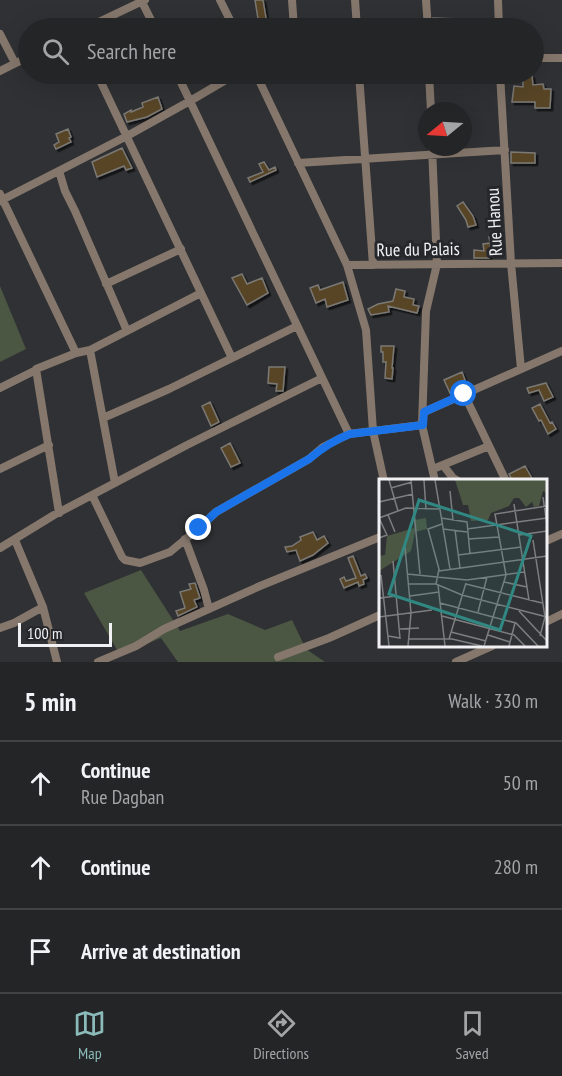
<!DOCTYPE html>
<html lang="en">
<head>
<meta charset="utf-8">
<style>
	:root { --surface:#242527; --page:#303133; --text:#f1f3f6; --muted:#a3a5a7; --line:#414244; --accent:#8bbbb9 }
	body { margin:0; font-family:"PT Sans Narrow",sans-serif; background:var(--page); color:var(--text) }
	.compass { position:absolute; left:418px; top:102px; width:54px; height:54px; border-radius:50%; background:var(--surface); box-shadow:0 6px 24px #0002; rotate:252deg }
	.scale { position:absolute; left:18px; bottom:15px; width:94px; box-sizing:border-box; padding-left:6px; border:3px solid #f1f1f3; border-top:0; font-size:16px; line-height:21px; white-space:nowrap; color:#f1f1f3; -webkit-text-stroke:4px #26272a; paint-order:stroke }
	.stop { position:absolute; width:18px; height:18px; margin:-14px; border:4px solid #1a73e8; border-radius:50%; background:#fff }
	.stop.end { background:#1a73e8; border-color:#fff; box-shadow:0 2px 6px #0008 }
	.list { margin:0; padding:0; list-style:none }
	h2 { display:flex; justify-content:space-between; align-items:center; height:78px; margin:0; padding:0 24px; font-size:26px }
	h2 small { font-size:20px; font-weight:400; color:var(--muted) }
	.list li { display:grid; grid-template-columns:39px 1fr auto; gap:18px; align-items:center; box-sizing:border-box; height:84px; padding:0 24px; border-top:2px solid var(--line) }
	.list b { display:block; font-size:22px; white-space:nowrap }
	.list p { margin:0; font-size:20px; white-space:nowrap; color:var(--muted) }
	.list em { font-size:20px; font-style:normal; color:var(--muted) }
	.icon { flex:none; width:33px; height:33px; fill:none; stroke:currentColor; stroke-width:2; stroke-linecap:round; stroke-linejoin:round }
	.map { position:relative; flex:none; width:562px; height:662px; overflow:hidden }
	.search { position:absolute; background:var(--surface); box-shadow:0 6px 24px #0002; left:18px; right:18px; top:18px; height:66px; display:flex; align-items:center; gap:15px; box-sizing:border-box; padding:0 21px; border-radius:33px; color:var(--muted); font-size:22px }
	.sheet { height:330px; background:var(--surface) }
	nav { display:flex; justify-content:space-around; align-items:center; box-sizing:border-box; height:84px; border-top:2px solid var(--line); background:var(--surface); font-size:16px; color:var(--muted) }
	nav a { display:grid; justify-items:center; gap:3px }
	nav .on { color:var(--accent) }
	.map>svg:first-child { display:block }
	.green { fill:#4b5643 }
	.building { fill:#584527; stroke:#7b7975; stroke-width:1.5; filter:url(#shadow) }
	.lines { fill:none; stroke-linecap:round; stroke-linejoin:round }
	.minor { stroke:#85776c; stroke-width:8 }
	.route { stroke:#1a73e8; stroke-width:8 }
	.labels { text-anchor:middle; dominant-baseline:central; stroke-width:6; stroke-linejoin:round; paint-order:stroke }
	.street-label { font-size:18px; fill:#f1f1f3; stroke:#26272a }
	.inset-road { fill:none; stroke:#7d7e80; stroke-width:1.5 }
	.view { fill:#318882; fill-opacity:0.15; stroke:#318882; stroke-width:3 }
	.inset-edge { fill:none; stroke:#f1f1f3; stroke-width:3 }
</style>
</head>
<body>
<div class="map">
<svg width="562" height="662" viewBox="0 0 562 662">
	<defs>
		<filter id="shadow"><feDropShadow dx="2.5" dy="2.5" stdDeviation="0" flood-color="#0009"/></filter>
	</defs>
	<rect width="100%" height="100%" fill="#303134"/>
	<path class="green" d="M0,286L26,349L0,362Z
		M141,570L180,631L228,614L265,630L292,620L306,649L325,662H178L161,638L120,655L84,593Z"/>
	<path class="building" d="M255,0H263L267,24L259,25Z
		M433,18L459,19V28H434Z
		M523,76H532L533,85L543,84L544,89H551L550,108H535V102H512L514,86L523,87Z
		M158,97L162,109L147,117L127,122L124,114L131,110V112L143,107L142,103Z
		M68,129L71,137L69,138L71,142L56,149L54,145L59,142L56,134Z
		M122,148L132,168L126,170L124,166L97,177L92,162Z
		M511,152L535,153V163H511Z
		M264,162L269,170L275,167L276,170L250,182L248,178L263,172L259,164Z
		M463,202L473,216L476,225L468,227L466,220L457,206Z
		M500,236L501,247L491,248L490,244L489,258H474V250L484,251L483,244L490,243L489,237Z
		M242,274L247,284L262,278L268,293L247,305L232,278Z
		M343,282L348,300L327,307L325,299L316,303L310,288L318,285L320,290Z
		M396,289L405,291L404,297L414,299L413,305L419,306L417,313L388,306L389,312L371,315L368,309L378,304L393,301Z
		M381,346H394L392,368H393L392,379L385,378L386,362H383V352H381Z
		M269,367H285L283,391H276L277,384L268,383Z
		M462,372L465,380L456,384L457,390L450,393L444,380Z
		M546,383L553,397L544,401L539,390L529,393L527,388Z
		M210,402L219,422L211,426L202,406Z
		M540,404L550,423L552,422L556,429L548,434L541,420L539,421L532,408Z
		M230,443L240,463L231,467L221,448Z
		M525,466L533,480H512L509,474Z
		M313,532L317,540L324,536L328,543L313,555L300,561L296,550L287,552L285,547L292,546L301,540L300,537Z
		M353,556L361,576L365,574L367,578L363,580L364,584L359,586L358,582L344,588L340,579L344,577L346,581L356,578L348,558Z
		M195,583L200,598L194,600L197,607L178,616L176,611L185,608L180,592L191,589L189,584Z"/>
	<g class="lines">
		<path class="minor" d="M141,0L155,28
			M220,0L234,28
			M292,0L294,28
			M355,0L357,28
			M426,0L428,28
			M498,0L499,28
			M86,28L145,0
			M0,34L15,63
			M534,58H562
			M0,71L28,57
			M97,74L232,358
			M177,74L349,434
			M256,74L347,265L366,330L373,431L384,481
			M359,74L373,265
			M429,74L431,111
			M500,74L511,263L521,369
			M432,147L437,264L426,311L422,425L435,481
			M298,163L505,150
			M59,171L65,191L75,211L127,331
			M0,194L76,353
			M0,201L127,136L190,101L236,74
			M347,265L562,263
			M106,284L181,249
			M90,350L115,483
			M0,388L36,370
			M464,394L506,481
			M424,412L562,351
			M103,418L169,389L297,326
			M443,465L453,478L458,481
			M0,469L49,445
			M433,469L489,446
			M92,495L122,557L125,560L140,563L170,552L199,528L216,512L309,459L323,447L349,434L422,425
			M59,513L36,369L76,353L90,350L201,293
			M185,539L204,590L209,609
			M15,540L43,607L57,662
			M546,541L562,534
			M0,548L54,515L187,445L322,378
			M546,622L562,614
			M0,628L14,623L43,607
			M278,657L329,638L380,615
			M98,662L136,646L164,629L260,586L380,537
			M456,662L492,646"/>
	</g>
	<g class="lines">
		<path class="route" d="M199,528L216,512L309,459C322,448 334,440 350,434L423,425L424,412L464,394"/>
	</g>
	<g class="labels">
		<g class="street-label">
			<text transform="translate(494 222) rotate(-93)">Rue Hanou</text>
			<text transform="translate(418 249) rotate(-1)">Rue du Palais</text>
		</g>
	</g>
	<g transform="translate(379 479)">
		<rect width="168" height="168" fill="#303134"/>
		<path d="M76,1H168V14L164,12L160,27L155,28L153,23L147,28L140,19H135L130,27L112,34L109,41L92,42L89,26H84ZM47,39L48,50L36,53L32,72L0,92V77L6,76L8,57L35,49V41Z" fill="#4b5643"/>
		<path class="inset-road" d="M10,1L19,32M32,1L41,95M45,1L47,31M56,1L71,90M12,9L33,3M71,12L74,41M164,18L168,46M0,23L34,15M135,25L150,121M9,36L16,53M0,39L27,29L60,30M0,39L8,56L0,59M62,39L88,43L91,75M64,50L88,53M88,50L168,39M76,51L81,89M140,56L168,52M89,60L120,58M154,61L166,138L161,157M26,68L32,134L29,167M79,76L142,68M60,92L168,77M28,95L88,101L145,93M2,96L10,167M125,103L148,108M29,105H57L83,116L168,138M57,105L60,90L49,50L63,45M87,105L163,124M59,106L66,167M31,117L60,113M0,119L18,117M61,124L137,144L159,167M140,132L168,162M99,133L108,98M63,137L135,156L146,167M0,138L53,131M21,150L40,149M72,153L107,162M109,156L131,163M9,157L21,159L14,82M30,160H73L103,167M70,160L87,104M105,167L127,96L116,35L168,27M130,167L136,144"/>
		<path class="view" d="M40,21L152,57L121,151L10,115Z"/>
		<rect width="168" height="168" class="inset-edge"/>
	</g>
</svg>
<svg class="compass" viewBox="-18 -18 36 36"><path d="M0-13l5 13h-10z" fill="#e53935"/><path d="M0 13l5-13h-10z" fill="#a3a5a7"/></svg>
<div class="scale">100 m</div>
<div class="stop" style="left:464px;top:394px"></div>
<div class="stop end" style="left:199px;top:528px"></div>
<div class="search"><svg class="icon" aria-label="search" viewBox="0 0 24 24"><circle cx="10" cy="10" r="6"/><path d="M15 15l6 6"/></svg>Search here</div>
</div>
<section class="sheet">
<h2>5 min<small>Walk · 330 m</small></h2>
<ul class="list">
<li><svg class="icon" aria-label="ahead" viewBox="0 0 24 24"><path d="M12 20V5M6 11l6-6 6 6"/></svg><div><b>Continue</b><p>Rue Dagban</p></div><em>50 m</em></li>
<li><svg class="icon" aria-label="ahead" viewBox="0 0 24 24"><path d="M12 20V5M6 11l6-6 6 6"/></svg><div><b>Continue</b></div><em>280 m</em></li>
<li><svg class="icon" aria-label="arrive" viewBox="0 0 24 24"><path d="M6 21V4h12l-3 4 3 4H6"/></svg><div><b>Arrive at destination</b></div></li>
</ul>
</section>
<nav>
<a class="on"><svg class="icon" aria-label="map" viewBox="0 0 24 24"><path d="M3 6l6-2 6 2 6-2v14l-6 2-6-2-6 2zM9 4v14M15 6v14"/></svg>Map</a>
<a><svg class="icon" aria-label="directions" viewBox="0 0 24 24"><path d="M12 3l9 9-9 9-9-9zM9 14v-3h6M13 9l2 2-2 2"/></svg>Directions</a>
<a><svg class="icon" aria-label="saved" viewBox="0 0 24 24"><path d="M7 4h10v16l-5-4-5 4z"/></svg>Saved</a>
</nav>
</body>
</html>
